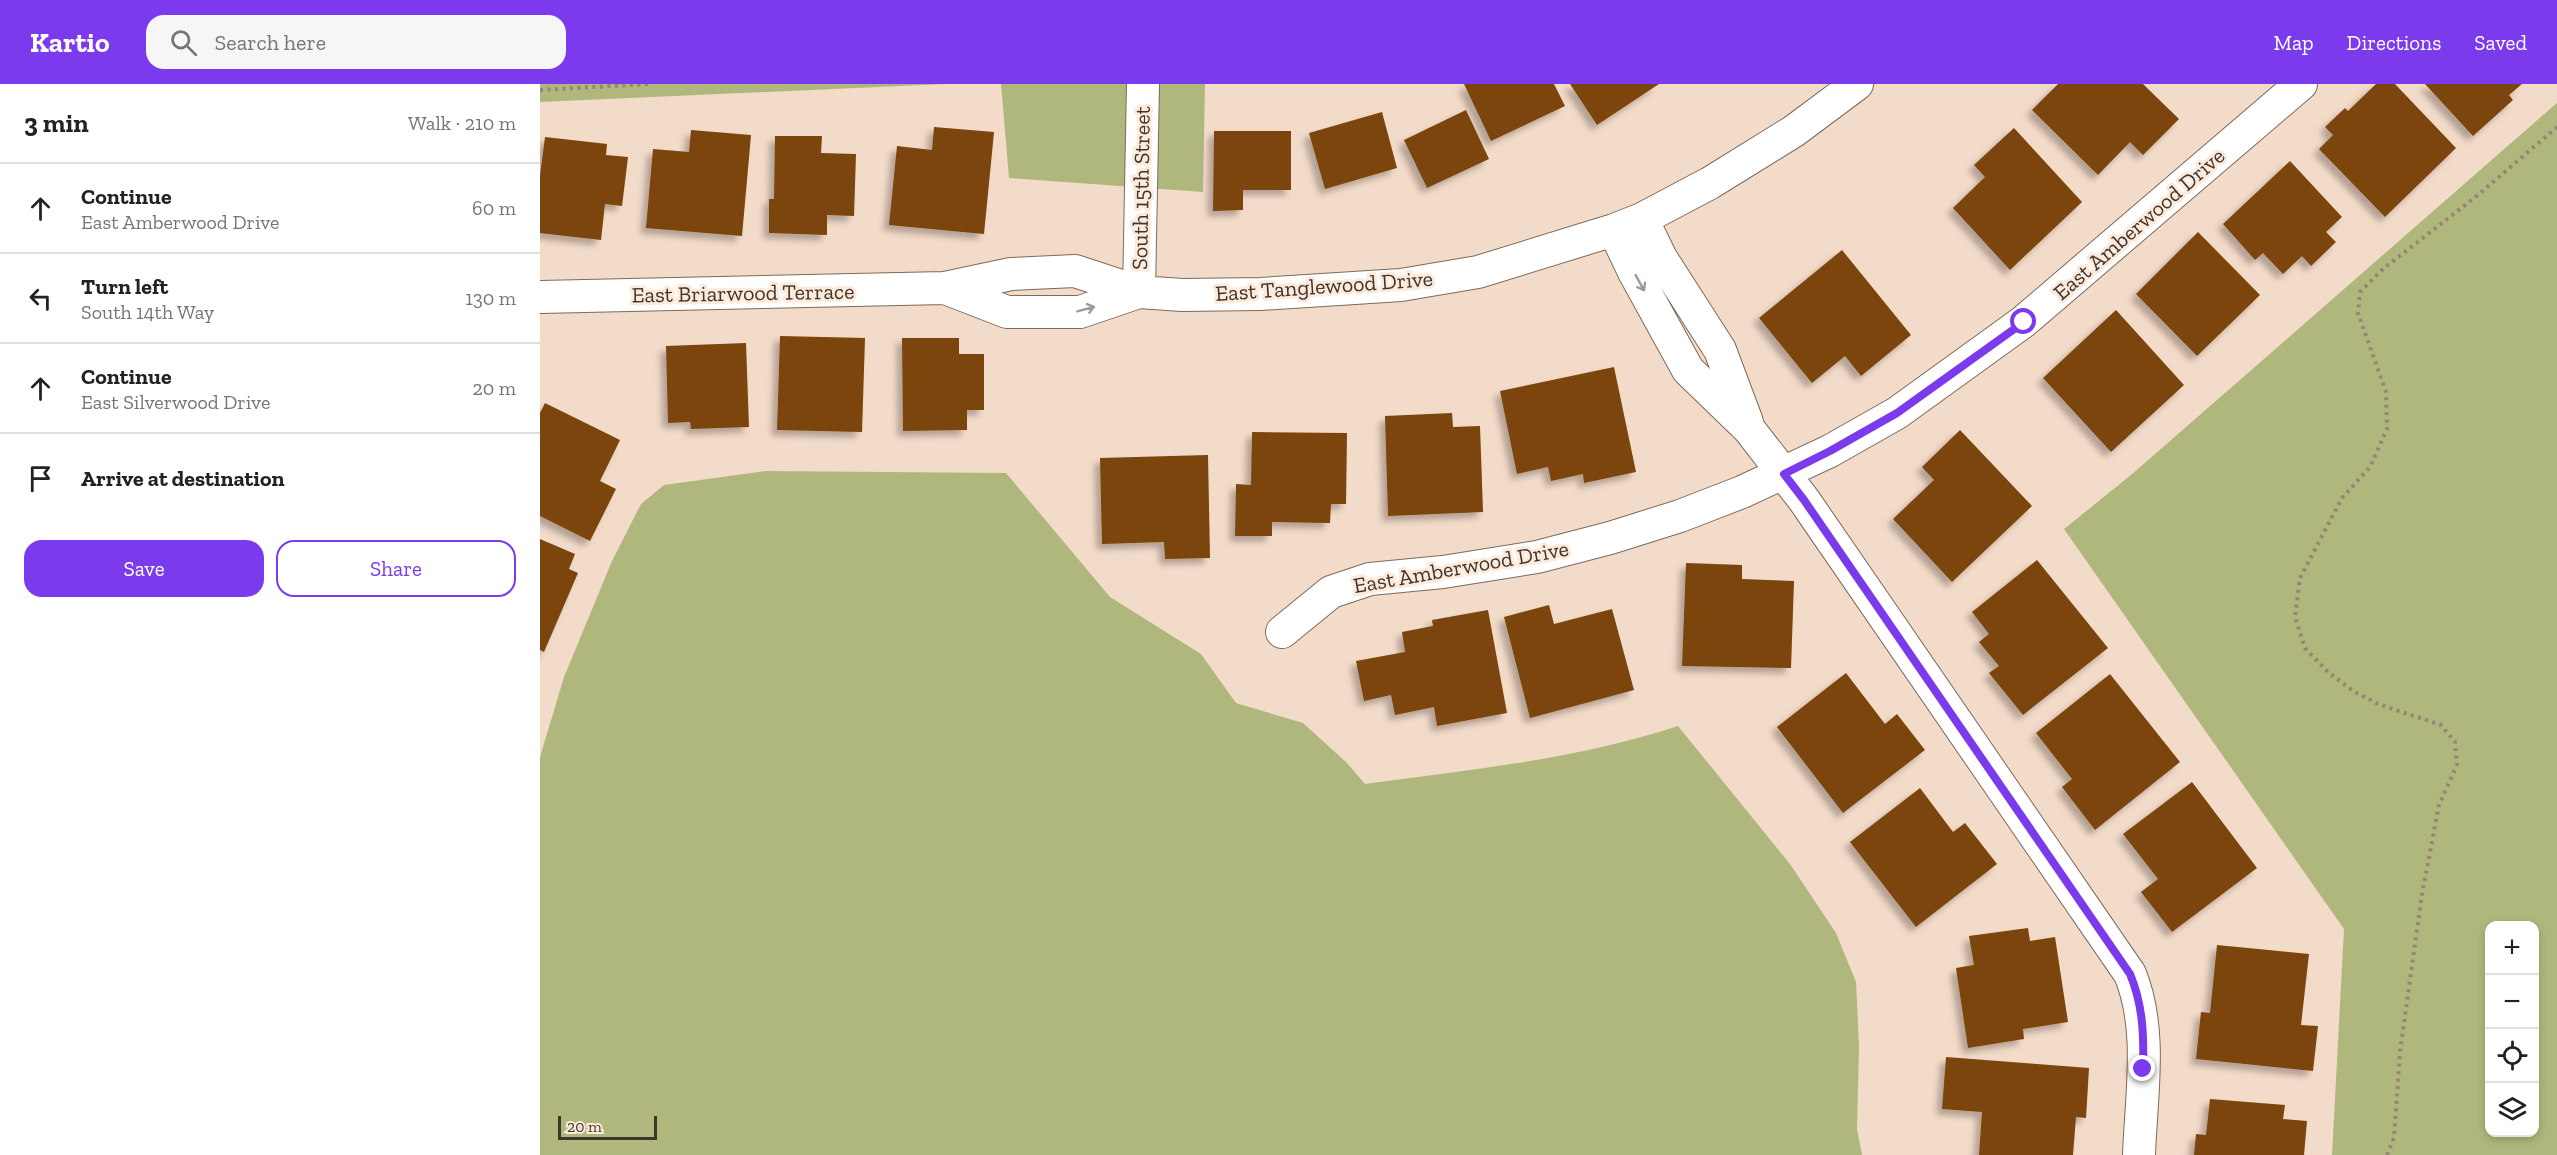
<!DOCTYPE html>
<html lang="en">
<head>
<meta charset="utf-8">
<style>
	:root { --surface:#fff; --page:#f6f6f6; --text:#222; --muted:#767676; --line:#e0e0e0; --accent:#7c3aed }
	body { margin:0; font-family:"Zilla Slab",serif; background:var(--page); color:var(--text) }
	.controls { position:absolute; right:18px; bottom:18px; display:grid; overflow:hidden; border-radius:12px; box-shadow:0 3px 9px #0003 }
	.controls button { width:54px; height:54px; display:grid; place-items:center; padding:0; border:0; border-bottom:2px solid var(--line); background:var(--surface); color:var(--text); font:30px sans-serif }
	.scale { position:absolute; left:18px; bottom:15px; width:99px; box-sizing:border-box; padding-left:6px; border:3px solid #3e352e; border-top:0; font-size:16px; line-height:21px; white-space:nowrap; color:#3e352e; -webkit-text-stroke:4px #fdeadb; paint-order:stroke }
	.stop { position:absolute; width:18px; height:18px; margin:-14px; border:4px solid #7c3aed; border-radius:50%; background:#fff }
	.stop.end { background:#7c3aed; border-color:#fff; box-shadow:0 2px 6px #0008 }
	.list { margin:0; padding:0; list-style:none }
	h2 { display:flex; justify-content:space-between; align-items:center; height:78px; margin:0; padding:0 24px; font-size:26px }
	h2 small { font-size:20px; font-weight:400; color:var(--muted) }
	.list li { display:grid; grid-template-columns:39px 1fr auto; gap:18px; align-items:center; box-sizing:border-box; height:90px; padding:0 24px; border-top:2px solid var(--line) }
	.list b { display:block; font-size:22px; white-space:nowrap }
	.list p { margin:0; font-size:20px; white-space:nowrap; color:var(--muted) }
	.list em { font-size:20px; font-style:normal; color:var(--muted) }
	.actions { display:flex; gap:12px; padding:18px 24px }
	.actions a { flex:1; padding:14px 0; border:2px solid var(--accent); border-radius:18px; text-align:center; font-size:21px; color:var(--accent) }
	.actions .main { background:var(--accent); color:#fff }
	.icon { flex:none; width:33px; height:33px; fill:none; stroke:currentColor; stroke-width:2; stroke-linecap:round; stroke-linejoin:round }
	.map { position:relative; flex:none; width:2017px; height:1071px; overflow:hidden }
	header { display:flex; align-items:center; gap:36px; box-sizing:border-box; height:84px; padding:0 30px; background:var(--accent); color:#fff }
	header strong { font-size:28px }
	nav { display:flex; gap:33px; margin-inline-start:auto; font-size:21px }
	.search { width:420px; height:54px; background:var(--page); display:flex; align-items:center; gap:15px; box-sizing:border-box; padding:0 21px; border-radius:18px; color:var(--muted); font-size:22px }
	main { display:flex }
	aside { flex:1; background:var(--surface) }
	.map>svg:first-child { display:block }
	.green { fill:#b0b77d; fill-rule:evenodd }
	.building { fill:#7b4409; filter:url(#shadow) }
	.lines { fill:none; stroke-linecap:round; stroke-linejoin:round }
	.street-casing { stroke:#7e6a59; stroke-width:34 }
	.path { stroke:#958578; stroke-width:4; stroke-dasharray:3 4.5; stroke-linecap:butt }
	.street { stroke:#fff; stroke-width:32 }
	.oneway { stroke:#9e9a96 }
	.route { stroke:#7c3aed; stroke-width:8 }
	.labels { text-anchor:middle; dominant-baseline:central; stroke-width:6; stroke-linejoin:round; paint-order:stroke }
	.street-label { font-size:22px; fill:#3e352e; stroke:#fdeadb }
</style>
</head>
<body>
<header>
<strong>Kartio</strong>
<div class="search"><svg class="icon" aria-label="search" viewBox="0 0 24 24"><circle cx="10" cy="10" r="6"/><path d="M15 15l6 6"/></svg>Search here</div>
<nav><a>Map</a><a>Directions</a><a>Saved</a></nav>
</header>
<main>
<aside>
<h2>3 min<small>Walk · 210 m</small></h2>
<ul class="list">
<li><svg class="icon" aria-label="ahead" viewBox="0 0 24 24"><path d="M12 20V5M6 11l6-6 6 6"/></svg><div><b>Continue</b><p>East Amberwood Drive</p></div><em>60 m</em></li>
<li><svg class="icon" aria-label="left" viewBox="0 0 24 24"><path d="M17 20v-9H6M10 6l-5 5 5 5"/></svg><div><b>Turn left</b><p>South 14th Way</p></div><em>130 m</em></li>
<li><svg class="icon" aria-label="ahead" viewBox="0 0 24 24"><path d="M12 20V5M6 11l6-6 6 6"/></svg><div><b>Continue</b><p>East Silverwood Drive</p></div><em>20 m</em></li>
<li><svg class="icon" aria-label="arrive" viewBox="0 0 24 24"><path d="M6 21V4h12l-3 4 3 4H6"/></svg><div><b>Arrive at destination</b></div></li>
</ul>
<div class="actions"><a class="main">Save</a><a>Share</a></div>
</aside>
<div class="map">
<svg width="2017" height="1071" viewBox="0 0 2017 1071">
	<defs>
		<filter id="shadow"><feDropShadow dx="-5.5" dy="5.5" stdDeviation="3" flood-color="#0004"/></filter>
	</defs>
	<rect width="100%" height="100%" fill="#f3dbc9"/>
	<path class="green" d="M0,0H405L0,18Z
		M461,0H665L663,108L469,94Z
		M2017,19V1071H1792L1804,845L1524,445L1591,391ZM1950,842H1994V1048H1950Z
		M225,387L466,389L570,513L661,570L696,619L763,639L807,679L825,700C930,686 1038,675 1138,642L1250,780L1296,849L1316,898L1319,963L1317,1045L1322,1071H0V673L24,593L72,477L101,420L124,401Z"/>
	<path class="building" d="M924,0H1014L1025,22L951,57Z
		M1030,0H1119L1057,41Z
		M1518,0H1603L1639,35L1603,71L1590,58L1558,91L1492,26Z
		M1836,0H1855L1916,64L1845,133L1779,65L1793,51L1785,43L1805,24L1808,27Z
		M1885,0H1982L1969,11L1973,16L1933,52Z
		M926,26L949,75L887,104L864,56Z
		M842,28L857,84L785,105L769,49Z
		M394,43L454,48L444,150L349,141L357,62L392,66Z
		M1474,44L1542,118L1470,186L1413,124L1445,93L1434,81Z
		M151,46L211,51L202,152L106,144L113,65L149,68Z
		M674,47H751V106H703V126L673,127Z
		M235,52H282L281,69L316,70L314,132L287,131V151L229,149V115H234Z
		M5,53L67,60L66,71L88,73L82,122L65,120L61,156L0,149V92Z
		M1750,77L1802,133L1786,148L1796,158L1771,182L1762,172L1743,190L1723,169L1715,176L1683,140Z
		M1658,148L1720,211L1657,272L1596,210Z
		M1302,166L1371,251L1321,292L1305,272L1272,299L1219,234Z
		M1576,226L1644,301L1571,368L1503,294Z
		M240,252L325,254L322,348L237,346Z
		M362,254H419V270H444V326H427V346L363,347Z
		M206,259L209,343L151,345L150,338L128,339L126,262Z
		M1074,283L1096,388L1044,399L1043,390L1011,397L1008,383L977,390L960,307Z
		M5,319L80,356L60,397L76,405L50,457L0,432V329Z
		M912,329L913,343L940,342L943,428L848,432L845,332Z
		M1420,346L1492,422L1412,498L1353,435L1394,396L1382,383Z
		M712,348L807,349L806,420H791L790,439L732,438V452H695L696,400L711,401Z
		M668,371L670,474L625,475L624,458L562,460L560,374Z
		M0,455L35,470L29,485L38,489L4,568L0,566Z
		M1497,476L1568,564L1483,631L1449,589L1459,582L1439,558L1449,550L1432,528Z
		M1146,479L1202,481V495L1254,497L1251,584L1142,582Z
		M1009,521L1014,540L1072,525L1094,606L990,634L964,533Z
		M948,526L967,629L897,642L894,623L855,631L851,611L824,617L816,577L865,568L862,548L893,542L892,536Z
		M1306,589L1345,640L1357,630L1385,666L1303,729L1237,643Z
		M1570,590L1640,678L1555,746L1522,703L1532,695L1496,649Z
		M1652,698L1717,784L1632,848L1601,808L1618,795L1583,750Z
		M1380,704L1413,748L1425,739L1457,780L1376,843L1310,758Z
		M1488,844L1490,857L1515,853L1528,938L1483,945L1484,955L1428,964L1416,884L1434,881L1429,852Z
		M1677,861L1769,870L1761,941L1778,942L1773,987L1656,975L1661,928L1670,929Z
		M1406,973L1549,984L1546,1034L1536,1033L1533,1071H1439L1442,1028L1402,1025Z
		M1670,1015L1745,1021L1743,1035L1767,1037L1764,1071H1654L1656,1050L1666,1051Z"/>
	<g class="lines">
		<defs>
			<path id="street" d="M1102,135L1121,174L1180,266L1207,338
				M1074,146L1094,188L1148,286L1209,345L1264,416L1590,890C1613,946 1601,1012 1599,1071
				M405,204L467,228H540L599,208
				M599,208L603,0
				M0,213L405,204L471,190L535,187L599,208L642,211L720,210L861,201L938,188L1074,146L1102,135L1170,99L1254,47L1317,0
				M742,548L791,508L830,495L903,488L997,473L1070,454L1140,432L1202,408L1290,367L1357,329L1483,238L1761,0"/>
		</defs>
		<use href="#street" class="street-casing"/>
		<path class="path" d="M0,6L108,0
			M1847,1071L1854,1054L1860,968L1882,810L1899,721L1917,681L1915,658L1901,641L1838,620L1813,607L1788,588L1765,564L1755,533L1760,494L1802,414L1830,383L1847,345L1846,308L1818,229L1820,208L1843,185L1938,111L2017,43"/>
		<use href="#street" class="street"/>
	</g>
	<defs><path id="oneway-shaft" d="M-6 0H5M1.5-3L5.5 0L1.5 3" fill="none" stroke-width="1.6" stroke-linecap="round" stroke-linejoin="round" transform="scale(1.5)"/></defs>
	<g class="oneway">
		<use href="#oneway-shaft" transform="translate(1100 199) rotate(61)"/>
		<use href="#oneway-shaft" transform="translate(546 225) rotate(-15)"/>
	</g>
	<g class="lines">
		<path class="route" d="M1484,238L1357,329L1290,367L1244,390L1264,416L1590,890C1603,921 1604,951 1603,985"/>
	</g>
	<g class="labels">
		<g class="street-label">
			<text transform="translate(601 104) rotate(-89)">South 15th Street</text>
			<text transform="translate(1599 140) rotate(-41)">East Amberwood Drive</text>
			<text transform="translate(784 202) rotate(-4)">East Tanglewood Drive</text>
			<text transform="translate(203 209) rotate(-1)">East Briarwood Terrace</text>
			<text transform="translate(921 483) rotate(-10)">East Amberwood Drive</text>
		</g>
	</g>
</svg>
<div class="controls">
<button>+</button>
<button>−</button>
<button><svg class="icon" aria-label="locate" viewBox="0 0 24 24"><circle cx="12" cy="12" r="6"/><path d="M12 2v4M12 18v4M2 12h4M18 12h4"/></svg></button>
<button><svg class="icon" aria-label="layers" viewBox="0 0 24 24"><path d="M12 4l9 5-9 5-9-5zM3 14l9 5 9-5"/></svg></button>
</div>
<div class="scale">20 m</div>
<div class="stop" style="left:1484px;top:238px"></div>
<div class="stop end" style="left:1603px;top:985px"></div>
</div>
</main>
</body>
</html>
